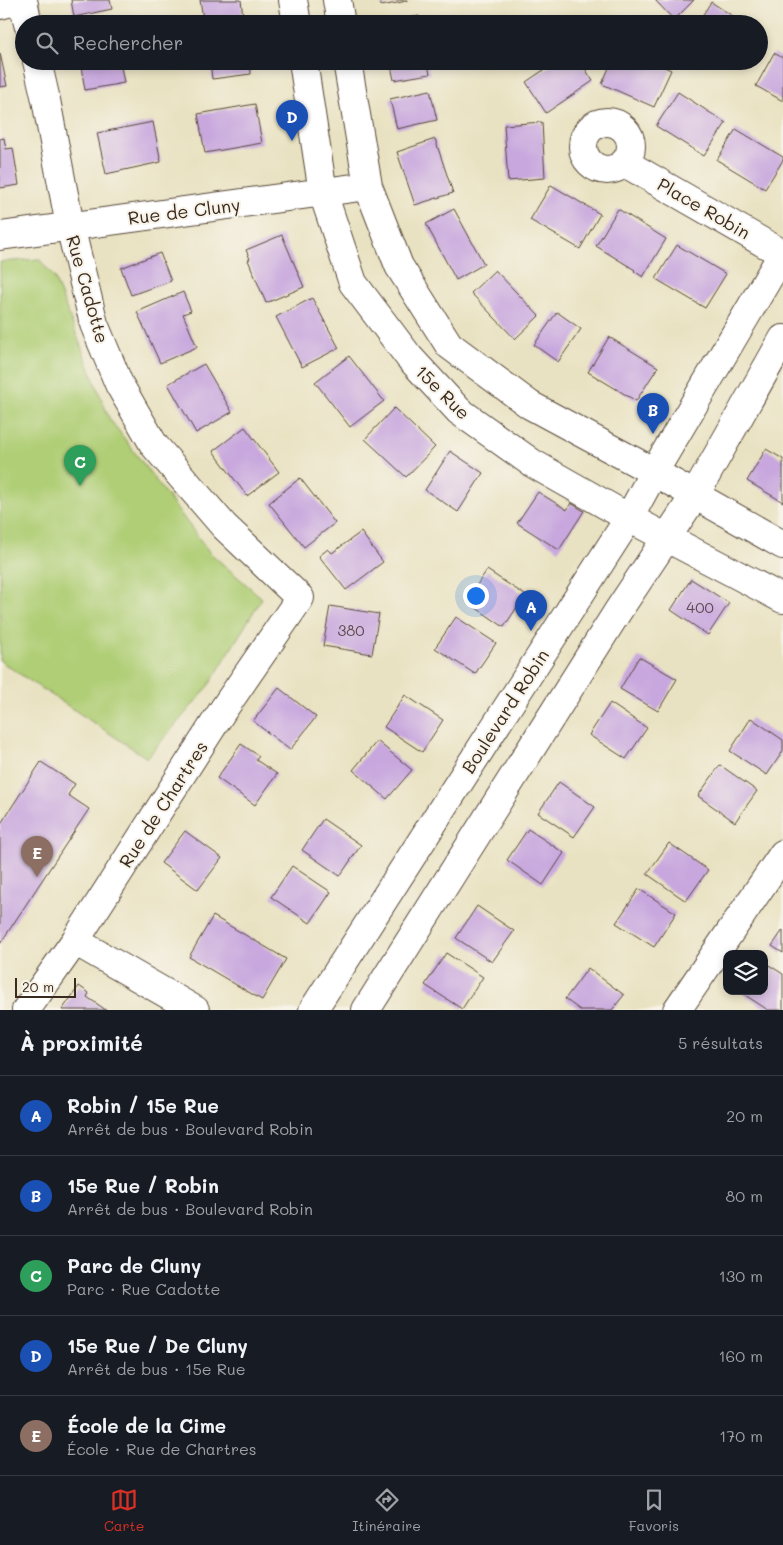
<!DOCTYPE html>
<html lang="fr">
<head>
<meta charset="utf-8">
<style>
	:root { --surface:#171b24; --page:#242831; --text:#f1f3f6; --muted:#9ea1a6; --line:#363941; --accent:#d93025 }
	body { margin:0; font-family:Mali,sans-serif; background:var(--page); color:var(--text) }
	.controls { position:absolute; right:15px; bottom:15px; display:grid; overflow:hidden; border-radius:10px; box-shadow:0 2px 8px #0003 }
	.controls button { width:45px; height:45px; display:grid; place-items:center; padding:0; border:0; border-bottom:1px solid var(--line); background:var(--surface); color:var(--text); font:25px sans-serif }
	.scale { position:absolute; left:15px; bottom:12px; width:61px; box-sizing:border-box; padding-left:5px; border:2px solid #3b2a1e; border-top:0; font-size:14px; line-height:18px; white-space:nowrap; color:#3b2a1e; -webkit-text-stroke:4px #f7f3e8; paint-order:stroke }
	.you { position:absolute; left:475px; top:595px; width:18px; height:18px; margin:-12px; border:4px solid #fff; border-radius:50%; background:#1a73e8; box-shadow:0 0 0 8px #1a73e833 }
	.badge { display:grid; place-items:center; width:32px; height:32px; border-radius:50%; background:var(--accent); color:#fff; font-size:16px; font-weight:700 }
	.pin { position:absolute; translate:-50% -41px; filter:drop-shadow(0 1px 2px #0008) }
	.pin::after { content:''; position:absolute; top:26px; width:18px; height:15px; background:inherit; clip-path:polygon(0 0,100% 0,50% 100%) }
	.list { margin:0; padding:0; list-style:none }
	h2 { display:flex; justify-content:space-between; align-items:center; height:65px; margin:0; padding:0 20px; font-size:21px }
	h2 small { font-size:16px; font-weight:400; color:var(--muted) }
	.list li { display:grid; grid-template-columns:32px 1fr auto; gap:15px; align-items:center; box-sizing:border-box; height:80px; padding:0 20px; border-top:1px solid var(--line) }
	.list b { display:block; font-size:19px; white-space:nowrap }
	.list p { margin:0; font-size:16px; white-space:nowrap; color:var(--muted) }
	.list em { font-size:16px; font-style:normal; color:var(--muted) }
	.icon { flex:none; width:28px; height:28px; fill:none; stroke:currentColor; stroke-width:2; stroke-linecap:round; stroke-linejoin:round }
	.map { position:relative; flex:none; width:783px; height:1010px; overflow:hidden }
	.search { position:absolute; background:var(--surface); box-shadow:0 2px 8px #0003; left:15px; right:15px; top:15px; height:55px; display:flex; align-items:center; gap:12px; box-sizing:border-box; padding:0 18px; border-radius:28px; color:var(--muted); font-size:19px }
	.sheet { height:465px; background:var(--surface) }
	nav { display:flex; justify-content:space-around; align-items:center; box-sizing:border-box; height:70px; border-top:1px solid var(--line); background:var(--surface); font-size:14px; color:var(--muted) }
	nav a { display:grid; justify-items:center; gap:2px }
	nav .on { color:var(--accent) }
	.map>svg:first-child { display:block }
	.green { fill:#afce75; stroke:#757c4a }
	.building { fill:#c8a7de }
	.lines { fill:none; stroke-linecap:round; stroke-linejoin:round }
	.minor-casing { stroke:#554637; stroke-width:30 }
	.minor { stroke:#fff; stroke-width:28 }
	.labels { text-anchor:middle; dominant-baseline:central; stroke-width:4; stroke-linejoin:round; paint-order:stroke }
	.number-label { font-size:15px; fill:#5e494e }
	.street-label { font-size:18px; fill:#3b2a1e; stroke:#f7f3e8 }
</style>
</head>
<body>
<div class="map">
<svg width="783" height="1010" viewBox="0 0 783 1010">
	<rect width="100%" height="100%" fill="#f7f3e8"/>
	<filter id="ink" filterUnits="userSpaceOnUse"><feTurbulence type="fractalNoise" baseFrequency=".02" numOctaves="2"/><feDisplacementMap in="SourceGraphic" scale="10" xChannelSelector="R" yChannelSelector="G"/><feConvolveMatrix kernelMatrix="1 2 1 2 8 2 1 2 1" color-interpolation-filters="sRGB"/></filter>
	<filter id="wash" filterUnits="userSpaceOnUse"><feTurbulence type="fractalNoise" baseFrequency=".0096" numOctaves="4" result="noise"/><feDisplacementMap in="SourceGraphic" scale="20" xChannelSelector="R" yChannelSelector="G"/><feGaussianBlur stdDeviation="1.12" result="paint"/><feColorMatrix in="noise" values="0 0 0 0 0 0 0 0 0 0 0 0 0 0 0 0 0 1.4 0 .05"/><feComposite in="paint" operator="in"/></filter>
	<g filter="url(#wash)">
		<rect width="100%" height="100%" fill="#e9e2c2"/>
		<path class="green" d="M39,259L54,277L109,418L210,553L262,598L208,687L147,758L0,661V262Z"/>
		<g id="blocks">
			<path class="building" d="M71,0H110L112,9L74,17Z
				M200,0H241L244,24H204Z
				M380,0H407V1L381,6Z
				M655,0H694L674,20Z
				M711,2L745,24H697Z
				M419,16L420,24H385V23Z
				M0,53L7,86L0,87Z
				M774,53L783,58V101L756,86Z
				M80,61H120L124,83L85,90Z
				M210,61H250L251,74L212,79Z
				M390,61H427L430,74L394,80Z
				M557,61H580L593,81L546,113L526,82Z
				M612,61H651L671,70L654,107L602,84Z
				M430,90L437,120L397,129L390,99Z
				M678,92L726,123L704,156L656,126Z
				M255,104L262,143L205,153L198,114Z
				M153,122L161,162L106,174L97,133Z
				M542,122L545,178L508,181L504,125Z
				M736,129L783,157V160L765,189L717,160Z
				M4,138L6,149L13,148L19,185L0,188V139Z
				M435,139L453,193L415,205L397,152Z
				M551,185L600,214L580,249L530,220Z
				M454,209L484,264L456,280L426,224Z
				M618,209L666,239L643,277L634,271L635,270L596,246Z
				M282,235L304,287L266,303L248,260L250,259L246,250Z
				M677,245L726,274L705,308L656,279Z
				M160,253L171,281L131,295L121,268Z
				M495,270L539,316L515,339L471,293Z
				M183,292L191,311L183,314L197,347L160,363L137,312Z
				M312,298L339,348L302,367L276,317Z
				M557,312L581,329L558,362L534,345Z
				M609,337L658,367L636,401L588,372Z
				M349,356L384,401L350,427L315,382Z
				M204,364L232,412L196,433L168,384Z
				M394,408L435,447L406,477L365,439Z
				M245,427L279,472L247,496L213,451Z
				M766,449L783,459V502L747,481Z
				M450,451L483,473L458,512L425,490Z
				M300,478L335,523L304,547L269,503Z
				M538,492L567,510L571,503L584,511L559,550L517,523Z
				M361,532L383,562L346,590L319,556L328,549L332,553Z
				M487,570L525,595L504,627L466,601Z
				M691,579L729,603L708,635L671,610Z
				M330,606L379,614L372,654L323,646Z
				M456,617L496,643L475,674L435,648Z
				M639,657L677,679L658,711L620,689Z
				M279,688L316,717L290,750L253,721Z
				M405,695L443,720L422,752L384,727Z
				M610,703L647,728L626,759L589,735Z
				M751,718L783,740V751L767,775L730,751Z
				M377,741L412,770L387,799L353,770Z
				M241,744L259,756L256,760L277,774L255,805L217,778Z
				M41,762L75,784L68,795L89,809L0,944V825Z
				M720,765L757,791L735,822L698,796Z
				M559,782L595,807L574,837L538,813Z
				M323,819L361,845L340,876L302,850Z
				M528,829L564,853L543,885L507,860Z
				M185,831L222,858L198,890L161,863Z
				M669,843L708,870L686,901L647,874Z
				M292,866L331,892L310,923L271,897Z
				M639,889L676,913L654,947L616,923Z
				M477,906L514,931L492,962L456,938Z
				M213,916L286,959L262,1000L189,957Z
				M783,930V953L772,946Z
				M446,953L483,977L462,1009L425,985Z
				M764,962L783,974V1010H768L742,993L743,991H764Z
				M588,968L624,995L612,1010H580L565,999Z
				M79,986L89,993L87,997L106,1010H62Z"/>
		</g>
	</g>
	<g filter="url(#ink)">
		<use href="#blocks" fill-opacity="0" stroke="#554637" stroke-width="1"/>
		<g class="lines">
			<defs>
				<path id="minor" d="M23,0L28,24
					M293,0L297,24
					M337,0L341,24
					M0,5L19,0
					M303,61L323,193L353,283L409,357L459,411L532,463L629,518L783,599
					M347,61L368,186L399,266L449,345L530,405L654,472L783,545
					M583 146a24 24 0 1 1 48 0a24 24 0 1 1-48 0Z
					M625,163L783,254
					M0,236L368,186
					M75,941L195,1010
					M26,1010L75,941L223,710L300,598L224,526L154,445L119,384L94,324L70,226L46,100L37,61
					M313,1010L629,518L654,472L783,253
					M366,1010L618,611L695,495L783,339
					M677,1010L783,854"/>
			</defs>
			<use href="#minor" class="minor-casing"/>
			<use href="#minor" class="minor"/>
		</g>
	</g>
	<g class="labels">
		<g class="number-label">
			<text x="700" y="607">400</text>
			<text x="351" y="630">380</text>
		</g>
		<g class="street-label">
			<text transform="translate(704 208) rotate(30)">Place Robin</text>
			<text transform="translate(184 211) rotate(-7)">Rue de Cluny</text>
			<text transform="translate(88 289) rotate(74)">Rue Cadotte</text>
			<text transform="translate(443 392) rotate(45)">15e Rue</text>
			<text transform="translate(505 711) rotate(-57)">Boulevard Robin</text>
			<text transform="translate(163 804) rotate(-57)">Rue de Chartres</text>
		</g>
	</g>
</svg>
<div class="controls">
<button><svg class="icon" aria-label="layers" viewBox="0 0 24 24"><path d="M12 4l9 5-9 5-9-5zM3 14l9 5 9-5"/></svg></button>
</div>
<div class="scale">20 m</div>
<div class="you"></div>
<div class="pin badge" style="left:531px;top:631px;background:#1a4fb4">A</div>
<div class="pin badge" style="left:653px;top:434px;background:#1a4fb4">B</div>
<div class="pin badge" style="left:80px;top:486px;background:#2e9e5b">C</div>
<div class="pin badge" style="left:292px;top:141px;background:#1a4fb4">D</div>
<div class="pin badge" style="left:37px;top:877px;background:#8d6e63">E</div>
<div class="search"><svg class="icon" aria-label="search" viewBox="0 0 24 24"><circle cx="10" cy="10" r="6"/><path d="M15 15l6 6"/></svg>Rechercher</div>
</div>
<section class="sheet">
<h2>À proximité<small>5 résultats</small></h2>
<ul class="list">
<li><span class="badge" style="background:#1a4fb4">A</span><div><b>Robin / 15e Rue</b><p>Arrêt de bus · Boulevard Robin</p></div><em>20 m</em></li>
<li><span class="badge" style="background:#1a4fb4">B</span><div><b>15e Rue / Robin</b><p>Arrêt de bus · Boulevard Robin</p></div><em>80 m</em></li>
<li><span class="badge" style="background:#2e9e5b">C</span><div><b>Parc de Cluny</b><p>Parc · Rue Cadotte</p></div><em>130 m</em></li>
<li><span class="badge" style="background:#1a4fb4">D</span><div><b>15e Rue / De Cluny</b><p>Arrêt de bus · 15e Rue</p></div><em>160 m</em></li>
<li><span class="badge" style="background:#8d6e63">E</span><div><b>École de la Cime</b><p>École · Rue de Chartres</p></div><em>170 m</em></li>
</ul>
</section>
<nav>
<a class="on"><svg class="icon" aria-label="map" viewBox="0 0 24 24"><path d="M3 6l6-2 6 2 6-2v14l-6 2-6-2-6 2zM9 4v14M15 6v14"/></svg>Carte</a>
<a><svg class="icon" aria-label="directions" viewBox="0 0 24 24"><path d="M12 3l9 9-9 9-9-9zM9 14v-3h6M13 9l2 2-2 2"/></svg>Itinéraire</a>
<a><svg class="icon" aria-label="saved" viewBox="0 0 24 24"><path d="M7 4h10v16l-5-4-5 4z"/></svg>Favoris</a>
</nav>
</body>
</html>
